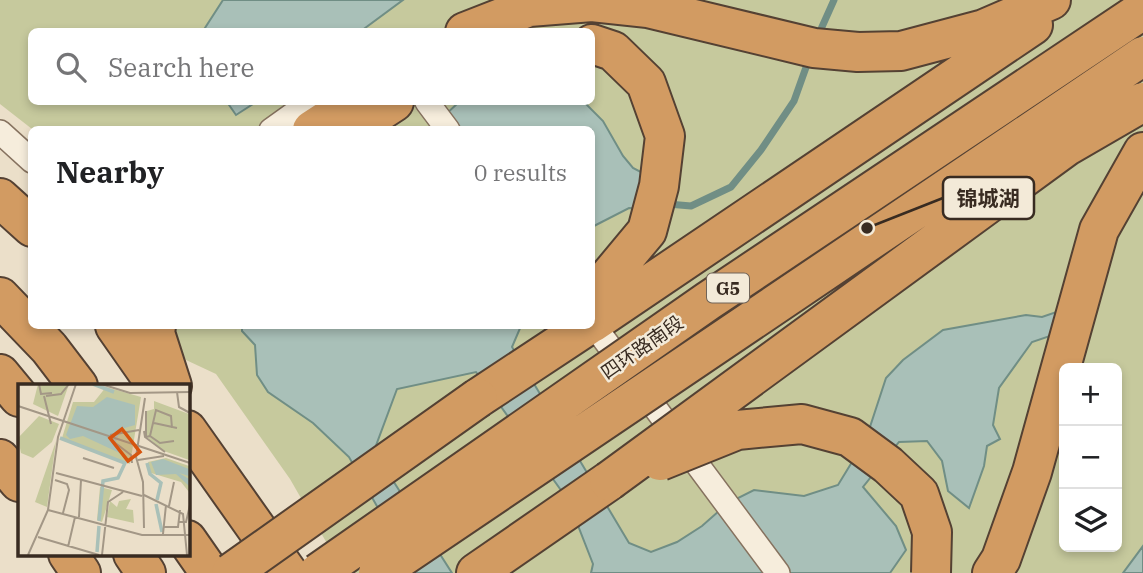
<!DOCTYPE html>
<html lang="en">
<head>
<meta charset="utf-8">
<style>
	:root { --surface:#fff; --page:#f2f2f2; --text:#202124; --muted:#757577; --line:#e0e0e0 }
	body { margin:0; font-family:"IBM Plex Serif","Noto Sans SC",serif; background:var(--page); color:var(--text) }
	.controls { position:absolute; right:21px; bottom:21px; display:grid; overflow:hidden; border-radius:10px; box-shadow:0 4px 10px #0003 }
	.controls button { width:63px; height:63px; display:grid; place-items:center; padding:0; border:0; border-bottom:2px solid var(--line); background:var(--surface); color:var(--text); font:35px sans-serif }
	.list { margin:0; padding:0; list-style:none }
	h2 { display:flex; justify-content:space-between; align-items:center; height:91px; margin:0; padding:0 28px; font-size:30px }
	h2 small { font-size:23px; font-weight:400; color:var(--muted) }
	.icon { flex:none; width:38px; height:38px; fill:none; stroke:currentColor; stroke-width:2; stroke-linecap:round; stroke-linejoin:round }
	.map { position:relative; flex:none; width:1143px; height:573px; overflow:hidden }
	.search { position:absolute; background:var(--surface); box-shadow:0 4px 10px #0003; left:28px; top:28px; width:567px; height:77px; display:flex; align-items:center; gap:18px; box-sizing:border-box; padding:0 24px; border-radius:10px; color:var(--muted); font-size:26px }
	.panel { position:absolute; background:var(--surface); box-shadow:0 4px 10px #0003; left:28px; top:126px; width:567px; height:203px; border-radius:10px }
	.map>svg:first-child { display:block }
	.park { fill:#c6c99d; fill-rule:evenodd }
	.water { fill:#a9c0b8; stroke:#708e85; stroke-width:2 }
	.lines { fill:none; stroke-linecap:round; stroke-linejoin:round }
	.stream { stroke:#708e85; stroke-width:7 }
	.street-casing { stroke:#86725f; stroke-width:26 }
	.highway-casing { stroke:#544133; stroke-width:42 }
	.street { stroke:#f6eddc; stroke-width:23 }
	.highway { stroke:#d29b62; stroke-width:38 }
	.highway-bridge-casing { stroke:#544133; stroke-width:42; stroke-linecap:butt }
	.highway-bridge { stroke:#d29b62; stroke-width:38 }
	.labels { text-anchor:middle; dominant-baseline:central; stroke-width:5; stroke-linejoin:round; paint-order:stroke }
	.shield { fill:#f3ead8; stroke:#706458; stroke-width:2 }
	.shield-label { font-size:18px; font-weight:bold; fill:#382b21 }
	.street-label { font-size:19px; fill:#382b21; stroke:#f3ead8 }
	.inset-river { fill:none; stroke:#a9c0b8; stroke-width:3.5 }
	.inset-road { fill:none; stroke:#a39786; stroke-width:2 }
	.view { fill:#d6540e; fill-opacity:0.15; stroke:#d6540e; stroke-width:3.5 }
	.inset-edge { fill:none; stroke:#382b21; stroke-width:3.5 }
	.leader { fill:none; stroke:#382b21; stroke-width:2.5 }
	.callout-dot { fill:#382b21; stroke:#f3ead8; stroke-width:2.5 }
	.callout { fill:#f3ead8; stroke:#382b21; stroke-width:2.5 }
	.callout-label { font-size:21px; text-anchor:middle; font-weight:bold; fill:#382b21 }
</style>
</head>
<body>
<div class="map">
<svg width="1143" height="573" viewBox="0 0 1143 573">
	<rect width="100%" height="100%" fill="#ebdfc9"/>
	<path class="park" d="M0,0H1143V573H344L290,479L216,374L186,360L168,326H592V130L32,129L0,104ZM32,32H592V102H32ZM1064,368H1117V547H1064Z"/>
	<path class="water" d="M223,0H403L361,31H203Z
		M227,102H256L236,115Z
		M459,102H584L603,121L623,156L633,168L658,181L667,210L629,208L592,227V130H429Z
		M1071,307L1056,334L1032,342L999,388L993,425L1000,439L987,446L984,466L969,508L948,491L942,461L927,441L899,442L863,487L896,526L906,550L890,573H591L593,564L568,500L476,372L397,389L374,451L452,573H415L349,457L313,423L268,392L257,375L255,345L242,331V326H521L512,347L629,543L651,552L677,542L702,526L728,503L754,490L804,496L838,485L866,439L886,378L903,360L943,330L1026,315L1042,317Z
		M1143,546V573H1123Z"/>
	<g class="lines">
		<path class="stream" d="M817,38L834,0
			M668,204L691,206L731,187L761,150L794,101L809,59"/>
		<defs>
			<path id="street" d="M427,102L448,130
				M271,130L310,102
				M0,132L32,161
				M592,323L778,573"/>
			<path id="highway" d="M465,32L529,7L592,2L648,8L814,48L858,52L901,51L984,29L1051,0
				M592,44L613,51L646,83L665,136L659,186L647,231L592,297
				M312,130L355,102
				M351,130L394,102
				M0,198L32,227
				M0,297L49,348L78,386
				M592,323L1033,25
				M115,326L157,386
				M156,326L155,333L172,386
				M0,374L19,397
				M478,398L587,326
				M187,430L288,573
				M0,459L19,482
				M187,540L210,573
				M68,554L81,573
				M133,554L146,573
				M476,573L609,481
				M992,573L1001,559L1032,472L1099,230L1143,152"/>
		</defs>
		<use href="#street" class="street-casing"/>
		<use href="#highway" class="highway-casing"/>
		<use href="#street" class="street"/>
		<use href="#highway" class="highway"/>
		<defs>
			<path id="highway-bridge" d="M660,461L737,430L802,424L850,437L888,465L919,494L932,532L931,573
				M609,481L1067,146L1143,102
				M231,573L478,398
				M318,573L708,301L1143,10
				M378,573L1143,56"/>
		</defs>
		<use href="#highway-bridge" class="highway-bridge-casing"/>
		<use href="#highway-bridge" class="highway-bridge"/>
	</g>
	<g class="labels">
		<rect class="shield" x="707" y="273.5" width="42" height="29" rx="5"/>
		<g class="shield-label">
			<text x="728" y="288">G5</text>
		</g>
		<g class="street-label">
			<text transform="translate(642 347) rotate(-35)">四环路南段</text>
		</g>
	</g>
	<g transform="translate(18 384)">
		<rect width="172" height="172" fill="#ebdfc9"/>
		<path d="M113,115L108,125L115,126L116,139L89,133L92,117L99,123L101,117Z" fill="#c6c99d"/>
		<path d="M20,0H51L40,32L15,20ZM88,3L123,13L112,80L44,54L55,18H76ZM136,17L171,30V76L146,67L129,53V27L136,25ZM21,32L41,40L34,58L15,74L3,69L0,54ZM38,57L29,123L17,118ZM148,74L171,82V108L163,98L133,89L130,78ZM82,103L94,106L84,138L79,136Z" fill="#c6c99d"/>
		<path d="M89,13L117,21V41L103,45L97,60L108,72L65,52L52,55L48,51L59,22L75,23ZM145,75L171,85V92L161,89L171,95V102L158,90L138,91L133,78Z" fill="#a9c0b8"/>
		<path class="inset-river" d="M75,0L96,8M42,54L107,79L100,94L85,97L81,137M129,79L132,90L143,99L139,116M138,120L144,148M79,168L81,142"/>
		<path class="inset-road" d="M21,0L23,10L34,9M83,0L112,9L172,8M159,8L161,23L172,29M26,12L33,40M28,12L43,10L51,0M0,22L172,79M128,27V53L132,52L138,26L153,32L154,44M136,39L159,44M126,47L127,53L147,68M92,51L121,46M132,52L142,59L156,57M92,55L113,71L114,79M65,74L96,84M120,76L146,72M38,89L124,112M37,96L49,100L51,106L45,129M126,111L165,130L169,171M151,122L156,98M30,126L124,151H172M61,133L63,96M160,138H168L172,121M145,143H160L162,126M126,144L125,98L118,73L127,14M145,150L148,121M20,153L81,171M50,163L57,133M10,171L30,126L40,53L58,0M84,171L90,118L105,108"/>
		<path class="view" d="M104,45L122,68L110,77L92,54Z"/>
		<rect width="172" height="172" class="inset-edge"/>
	</g>
	<path class="leader" d="M867 228L943 198"/>
	<circle class="callout-dot" cx="867" cy="228" r="7"/>
	<rect class="callout" x="943" y="177" width="91" height="42" rx="7"/>
	<g class="callout-label">
		<text x="988" y="206">锦城湖</text>
	</g>
</svg>
<div class="controls">
<button>+</button>
<button>−</button>
<button><svg class="icon" aria-label="layers" viewBox="0 0 24 24"><path d="M12 4l9 5-9 5-9-5zM3 14l9 5 9-5"/></svg></button>
</div>
<div class="search"><svg class="icon" aria-label="search" viewBox="0 0 24 24"><circle cx="10" cy="10" r="6"/><path d="M15 15l6 6"/></svg>Search here</div>
<section class="panel">
<h2>Nearby<small>0 results</small></h2>
<ul class="list">
</ul>
</section>
</div>
</body>
</html>
